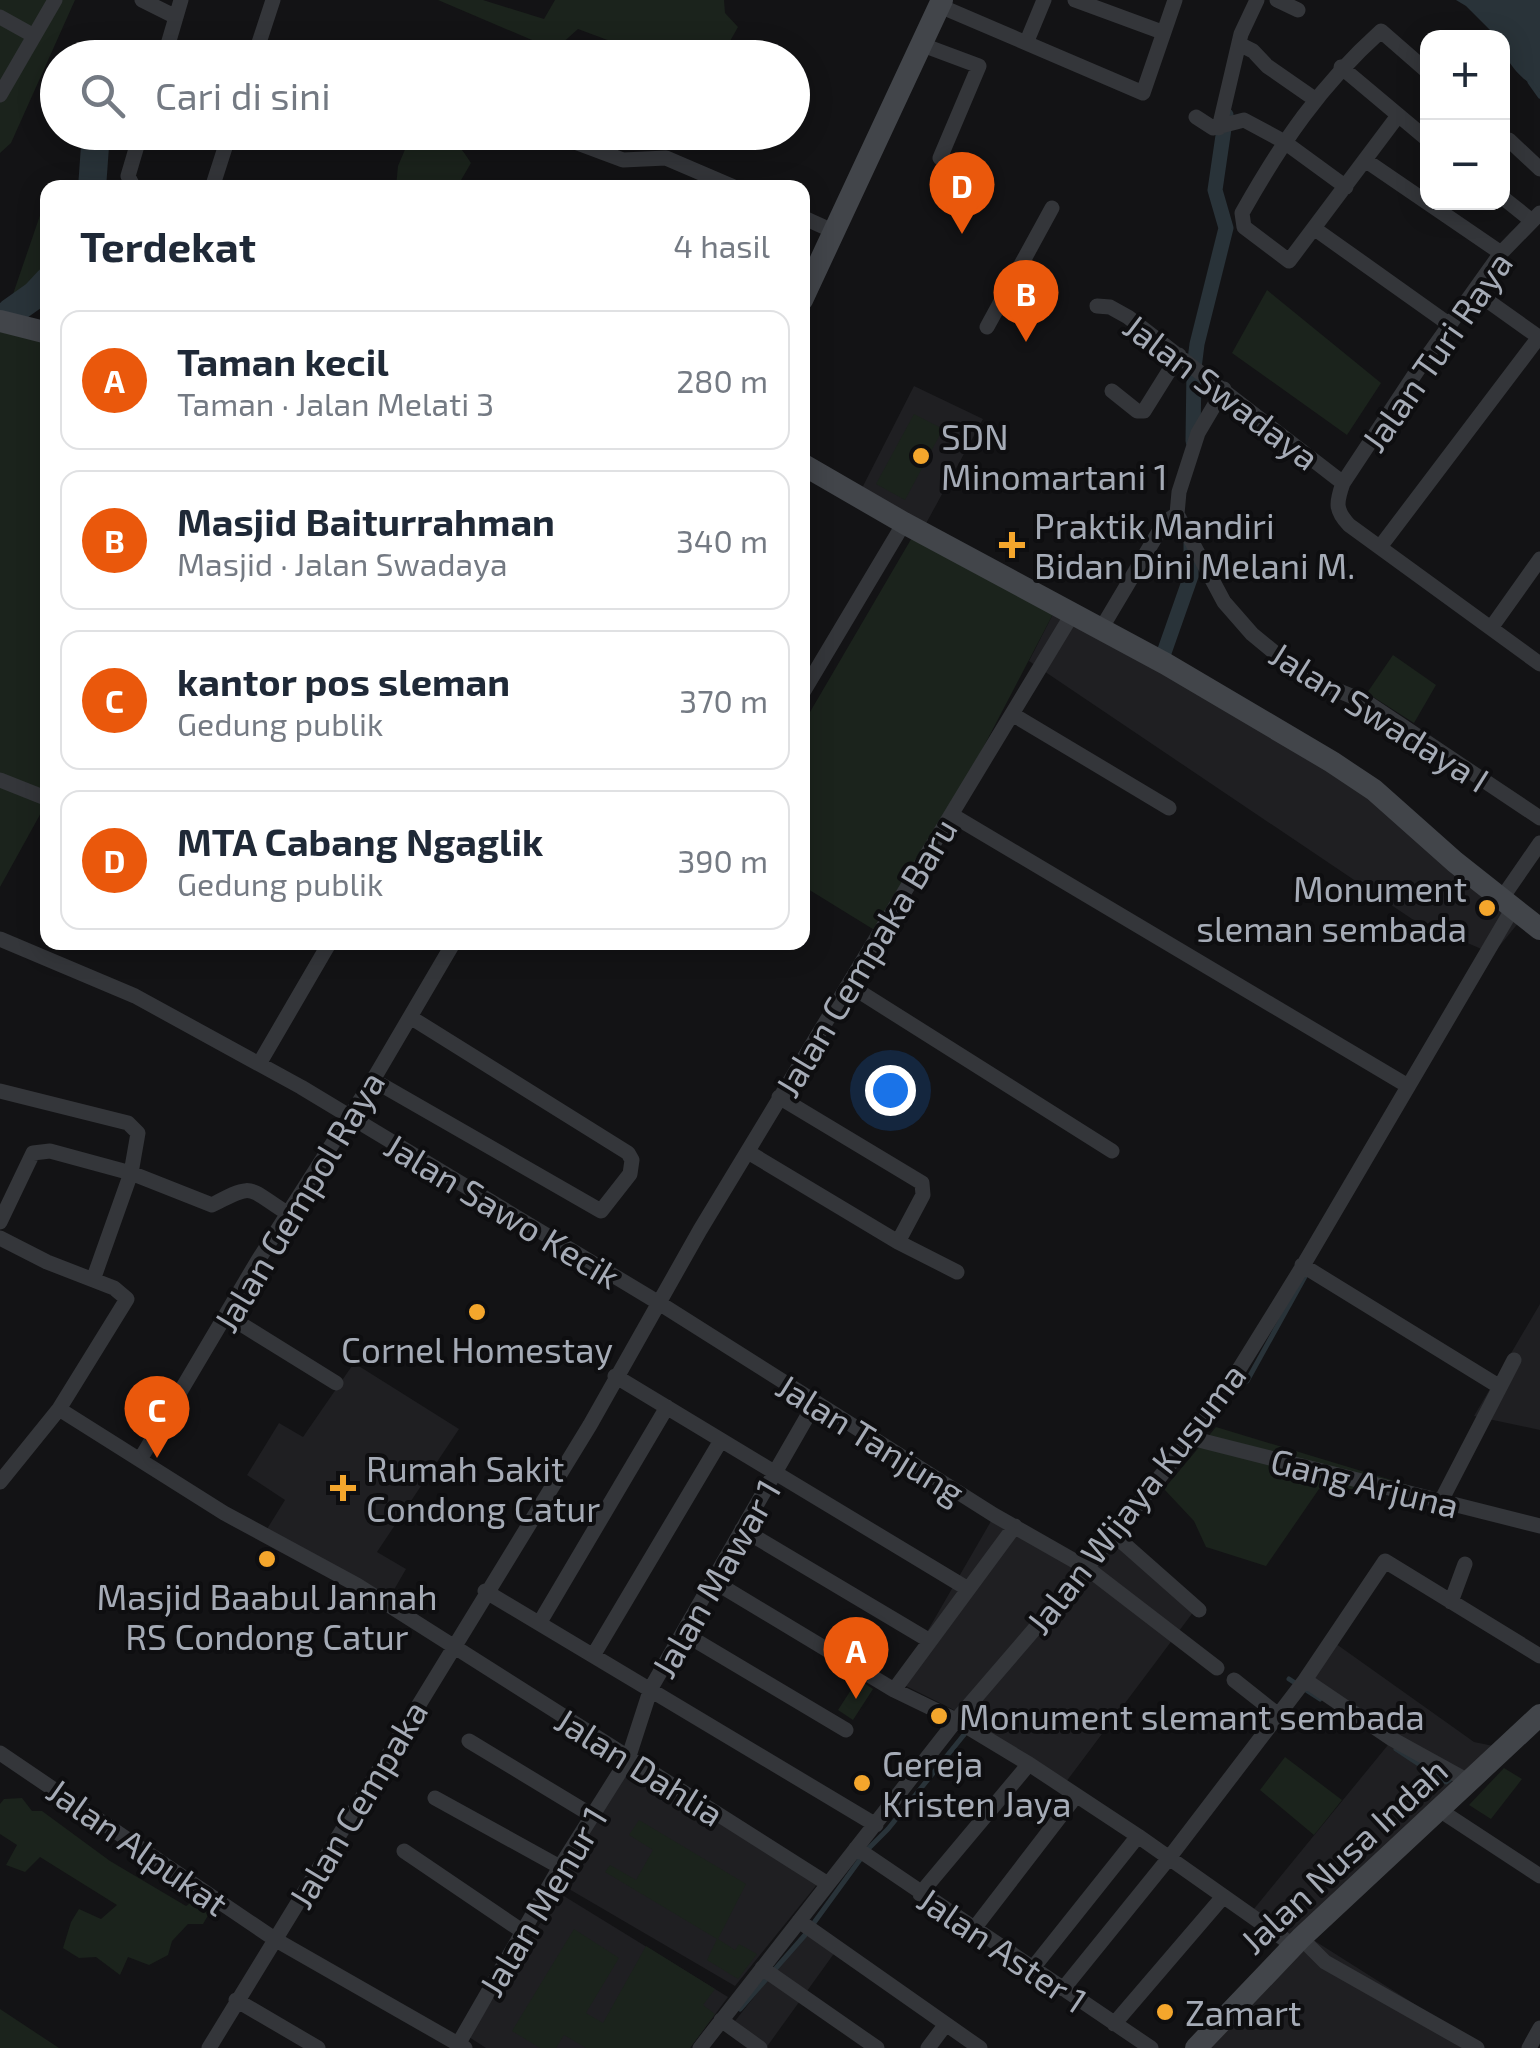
<!DOCTYPE html>
<html lang="id">
<head>
<meta charset="utf-8">
<style>
	:root { --surface:#fff; --page:#f6f6f7; --text:#1f2937; --muted:#747a83; --line:#e0e1e3; --accent:#ea580c }
	body { margin:0; font-family:"Exo 2",sans-serif; background:var(--page); color:var(--text) }
	.controls { position:absolute; right:30px; top:30px; display:grid; overflow:hidden; border-radius:20px; box-shadow:0 5px 25px #0003 }
	.controls button { width:90px; height:90px; display:grid; place-items:center; padding:0; border:0; border-bottom:2px solid var(--line); background:var(--surface); color:var(--text); font:50px sans-serif }
	.you { position:absolute; left:890px; top:1090px; width:35px; height:35px; margin:-25px; border:8px solid #fff; border-radius:50%; background:#1a73e8; box-shadow:0 0 0 15px #1a73e833 }
	.badge { display:grid; place-items:center; width:65px; height:65px; border-radius:50%; background:var(--accent); color:#fff; font-size:32px; font-weight:700 }
	.pin { position:absolute; translate:-50% -82px; filter:drop-shadow(0 2px 5px #0008) }
	.pin::after { content:''; position:absolute; top:52px; width:35px; height:30px; background:inherit; clip-path:polygon(0 0,100% 0,50% 100%) }
	.list { margin:0; padding:0; list-style:none }
	h2 { display:flex; justify-content:space-between; align-items:center; height:130px; margin:0; padding:0 40px; font-size:42px }
	h2 small { font-size:32px; font-weight:400; color:var(--muted) }
	.list li { display:grid; grid-template-columns:65px 1fr auto; gap:30px; align-items:center; box-sizing:border-box; height:140px; margin:0 20px 20px; padding:0 20px; border:2px solid var(--line); border-radius:20px }
	.list b { display:block; font-size:38px; white-space:nowrap }
	.list p { margin:0; font-size:32px; white-space:nowrap; color:var(--muted) }
	.list em { font-size:32px; font-style:normal; color:var(--muted) }
	.icon { flex:none; width:55px; height:55px; fill:none; stroke:currentColor; stroke-width:2; stroke-linecap:round; stroke-linejoin:round }
	.map { position:relative; flex:none; width:1540px; height:2048px; overflow:hidden }
	.search { position:absolute; background:var(--surface); box-shadow:0 5px 25px #0003; left:40px; top:40px; width:770px; height:110px; display:flex; align-items:center; gap:25px; box-sizing:border-box; padding:0 35px; border-radius:55px; color:var(--muted); font-size:38px }
	.panel { position:absolute; background:var(--surface); box-shadow:0 5px 25px #0003; left:40px; top:180px; width:770px; height:770px; border-radius:20px }
	.map>svg:first-child { display:block }
	.built { fill:#1f1f22 }
	.green { fill:#1b231c }
	.water { fill:#293339 }
	.lines { fill:none; stroke-linecap:round; stroke-linejoin:round }
	.stream { stroke:#293339; stroke-width:5 }
	.canal { stroke:#293339; stroke-width:15 }
	.river { stroke:#293339; stroke-width:28 }
	.street { stroke:#34363a; stroke-width:15 }
	.secondary { stroke:#42454a; stroke-width:22 }
	.poi-dot { fill:#f4a62c; stroke:#0e0e10; stroke-width:4 }
	.labels { text-anchor:middle; dominant-baseline:central; stroke-width:8; stroke-linejoin:round; paint-order:stroke }
	.street-label { font-size:35px; fill:#a5abb6; stroke:#0e0e10 }
	.poi-label { font-size:35px; fill:#a5abb6; stroke:#0e0e10; text-anchor:start }
</style>
</head>
<body>
<div class="map">
<svg width="1540" height="2048" viewBox="0 0 1540 2048">
	<rect width="100%" height="100%" fill="#131315"/>
	<path class="built" d="M914,386L983,419L923,529L860,492Z
		M1053,614L1219,694L1528,911L1493,954L1412,919L1029,661Z
		M1540,1304V1430L1474,1416Z
		M354,1363L459,1429L377,1552L406,1569L387,1602L267,1529L285,1500L247,1475L279,1423L303,1437Z
		M994,1516L1090,1571L1119,1539L1197,1607L1063,1786L964,1715L898,1682Z
		M1332,1641L1474,1742L1508,1749L1307,1936L1484,2048H1194L1291,1941L1249,1915L1392,1740L1305,1677Z
		M630,1764L819,1882L735,1986L557,1882Z
		M559,1893L728,1997L690,2048H486L469,2037Z
		M809,1928L838,1948L766,2048L731,2026Z"/>
	<path class="green" d="M0,0H75L11,143L0,153Z
		M438,0H483L544,19L555,0H724L725,13L738,27L729,43L702,42L695,57H653L578,29L559,46L539,43Z
		M412,133C445,132 453,135 471,163L457,187H396L398,166Z
		M47,195V330L42,328L45,311L11,300Z
		M1267,290L1381,383L1347,435L1232,353Z
		M0,324L48,338L47,802L0,887Z
		M914,414L943,429L905,500L876,484Z
		M917,529L1053,614L950,811L876,931L803,886V724Z
		M1393,655L1436,685L1414,723L1367,693Z
		M1216,1427L1421,1489H1319L1266,1566L1206,1547L1194,1521L1164,1489Z
		M858,1679L873,1689L853,1720L838,1710Z
		M1285,1757L1342,1800L1314,1835L1260,1790Z
		M1504,1768L1522,1779L1491,1819L1469,1805Z
		M22,1798L32,1811H42L110,1861L186,1906L198,1898L213,1907L203,1924H188L172,1941L168,1955L149,1965L128,1957L120,1975L96,1957L79,1958L63,1948L71,1922L79,1909L101,1919L117,1905L40,1857L25,1872L6,1865L17,1845L0,1834V1804L4,1799Z
		M639,1820L746,1884L718,1939L735,1950L739,1944L757,1954L738,1979L707,1960L717,1939L605,1872L610,1865L636,1880L653,1850L629,1835Z
		M574,1929L619,1958L586,2013L603,2023L646,1946L715,1989L703,2005L715,2014L690,2048H586L564,2035L556,2048H540L512,2031Z
		M0,2009L59,2048H0Z"/>
	<path class="water" d="M1456,0H1540V92C1522,78 1502,62 1502,38L1497,37L1466,6Z"/>
	<g class="lines">
		<path class="stream" d="M1530,82L1540,96
			M1247,1381L1308,1271
			M1289,1679L1320,1699
			M1396,1749L1446,1782L1453,1777
			M740,2009L805,1935L867,1850L888,1829L967,1731"/>
		<path class="canal" d="M1193,441L1194,368L1197,344L1226,228L1215,190L1226,115
			M1160,664L1191,576V539"/>
		<path class="river" d="M92,188L96,132
			M11,312L35,295L48,281"/>
		<path class="street" d="M142,0L176,17
			M1075,0L1162,32
			M1277,0L1298,10
			M940,6L1143,93L1175,0
			M0,17L27,32
			M1027,41L1044,0
			M920,44L979,66L940,158
			M1239,44L1253,51L1267,66L1316,100
			M164,58L181,0
			M254,58L273,0
			M445,58L448,50
			M1341,67L1428,140
			M0,95L55,0
			M1196,117L1213,128L1244,120L1283,141L1346,187
			M1397,117L1289,261L1244,227L1242,213C1282,142 1320,86 1381,31L1428,72
			M1219,128L1241,34L1257,0
			M548,132L623,160L666,158L736,188
			M1509,140L1540,169
			M1365,160L1501,253
			M134,188L128,176L141,132
			M212,188L230,132
			M1502,197L1532,221
			M1540,213L1501,253L1421,365L1343,483C1336,503 1335,510 1349,525L1540,664
			M802,217L835,232
			M1315,229L1450,325
			M1474,291L1540,338
			M1097,306L1110,307L1128,317L1343,483
			M987,327L1052,208
			M1224,389L1198,433L1179,492L1177,514L1224,602L1252,634L1303,676L1368,703L1540,818
			M1112,391L1137,411H1144L1179,355
			M1380,547L1539,337
			M1491,628L1540,559
			M1101,629L1164,523L1177,514
			M802,694L904,523
			M1012,714L1169,808
			M0,780L48,799
			M952,815L1408,1086
			M1502,898L1540,843
			M0,939L135,996L301,1087L659,1303L994,1515L1087,1568L1217,1668
			M849,985L1112,1151
			M259,1064L330,942
			M373,1080L601,1211L630,1174L632,1160L628,1153L410,1017
			M0,1091L128,1123L138,1133L131,1173L212,1205C255,1182 247,1188 287,1213
			M779,1097L922,1183L923,1195L898,1242
			M748,1152L898,1242L957,1272
			M0,1222L33,1153L50,1151L131,1173L93,1280
			M0,1238L47,1262L114,1288L127,1299L59,1409L0,1482
			M1302,1265L1500,1387
			M228,1316L336,1383
			M615,1376L968,1589
			M59,1409L224,1513L357,1585L828,1884
			M1191,1438L1540,1526
			M141,1458L257,1262L373,1080L454,942
			M1442,1499L1514,1360
			M742,1529L930,1641
			M1113,1534L1199,1610
			M713,1581L894,1690L956,1720L1029,1764L1138,1836L1294,1946
			M485,1591L876,1825
			M1451,1602L1465,1564
			M540,1622L667,1407
			M683,1633L846,1730
			M594,1654L720,1442
			M1234,1680L1277,1714
			M1305,1680L1392,1739L1470,1782
			M894,1690L1015,1526
			M469,1741L593,1816
			M0,1753L276,1940L465,2048
			M435,1798L560,1867
			M1441,1811L1540,1876
			M856,1848L1151,2048
			M404,1851L522,1931
			M920,1894L1029,1764
			M799,1921L980,2048
			M973,1930L1076,1796
			M1301,1938L1325,1962L1477,2048
			M762,1968L877,2048
			M1032,1969L1138,1836
			M1063,1989L1169,1858L1305,1680L1385,1561L1540,1656
			M236,2000L318,2048
			M721,2020L760,2048
			M1114,2024L1222,1898
			M209,2048L590,1425L700,1230L1073,613
			M456,2048L560,1867L628,1759L651,1688L815,1403
			M700,2048L958,1718L1087,1568L1191,1438L1233,1379L1301,1269L1513,908
			M928,2048L946,2024
			M1529,2048L1540,2028"/>
		<path class="secondary" d="M802,300L942,0
			M0,321L48,333
			M802,464L904,523L1166,664L1332,762L1374,790L1455,862L1540,929
			M1196,2048L1301,1938L1540,1715"/>
	</g>
	<g class="poi-dot">
		<circle cx="921" cy="456" r="10"/>
		<path d="M1007 530h10v10h10v10h-10v10h-10v-10h-10v-10h10z"/>
		<circle cx="1487" cy="908" r="10"/>
		<circle cx="477" cy="1312" r="10"/>
		<path d="M338 1473h10v10h10v10h-10v10h-10v-10h-10v-10h10z"/>
		<circle cx="267" cy="1559" r="10"/>
		<circle cx="939" cy="1716" r="10"/>
		<circle cx="862" cy="1783" r="10"/>
		<circle cx="1165" cy="2012" r="10"/>
	</g>
	<g class="labels">
		<g class="street-label">
			<text transform="translate(1436 351) rotate(-55)">Jalan Turi Raya</text>
			<text transform="translate(1222 391) rotate(37)">Jalan Swadaya</text>
			<text transform="translate(1380 716) rotate(32)">Jalan Swadaya I</text>
			<text transform="translate(865 957) rotate(-59)">Jalan Cempaka Baru</text>
			<text transform="translate(298 1201) rotate(-59)">Jalan Gempol Raya</text>
			<text transform="translate(503 1210) rotate(31)">Jalan Sawo Kecik</text>
			<text transform="translate(871 1438) rotate(32)">Jalan Tanjung</text>
			<text transform="translate(1365 1482) rotate(14)">Gang Arjuna</text>
			<text transform="translate(1135 1498) rotate(-52)">Jalan Wijaya Kusuma</text>
			<text transform="translate(715 1578) rotate(-60)">Jalan Mawar 1</text>
			<text transform="translate(640 1766) rotate(32)">Jalan Dahlia</text>
			<text transform="translate(357 1804) rotate(-59)">Jalan Cempaka</text>
			<text transform="translate(138 1846) rotate(35)">Jalan Alpukat</text>
			<text transform="translate(1343 1855) rotate(-43)">Jalan Nusa Indah</text>
			<text transform="translate(542 1901) rotate(-59)">Jalan Menur 1</text>
			<text transform="translate(1003 1949) rotate(34)">Jalan Aster 1</text>
		</g>
		<g class="poi-label">
			<text x="941" y="436">SDN<tspan x="941" dy="40">Minomartani 1</tspan></text>
			<text x="1034" y="525">Praktik Mandiri<tspan x="1034" dy="40">Bidan Dini Melani M.</tspan></text>
			<text x="1467" y="888" text-anchor="end">Monument<tspan x="1467" dy="40">sleman sembada</tspan></text>
			<text x="477" y="1349" text-anchor="middle">Cornel Homestay</text>
			<text x="366" y="1468">Rumah Sakit<tspan x="366" dy="40">Condong Catur</tspan></text>
			<text x="267" y="1596" text-anchor="middle">Masjid Baabul Jannah<tspan x="267" dy="40">RS Condong Catur</tspan></text>
			<text x="959" y="1716">Monument slemant sembada</text>
			<text x="882" y="1763">Gereja<tspan x="882" dy="40">Kristen Jaya</tspan></text>
			<text x="1185" y="2012">Zamart</text>
		</g>
	</g>
</svg>
<div class="controls">
<button>+</button>
<button>−</button>
</div>
<div class="you"></div>
<div class="pin badge" style="left:856px;top:1699px">A</div>
<div class="pin badge" style="left:1026px;top:342px">B</div>
<div class="pin badge" style="left:157px;top:1458px">C</div>
<div class="pin badge" style="left:962px;top:234px">D</div>
<div class="search"><svg class="icon" aria-label="search" viewBox="0 0 24 24"><circle cx="10" cy="10" r="6"/><path d="M15 15l6 6"/></svg>Cari di sini</div>
<section class="panel">
<h2>Terdekat<small>4 hasil</small></h2>
<ul class="list">
<li><span class="badge">A</span><div><b>Taman kecil</b><p>Taman · Jalan Melati 3</p></div><em>280 m</em></li>
<li><span class="badge">B</span><div><b>Masjid Baiturrahman</b><p>Masjid · Jalan Swadaya</p></div><em>340 m</em></li>
<li><span class="badge">C</span><div><b>kantor pos sleman</b><p>Gedung publik</p></div><em>370 m</em></li>
<li><span class="badge">D</span><div><b>MTA Cabang Ngaglik</b><p>Gedung publik</p></div><em>390 m</em></li>
</ul>
</section>
</div>
</body>
</html>
